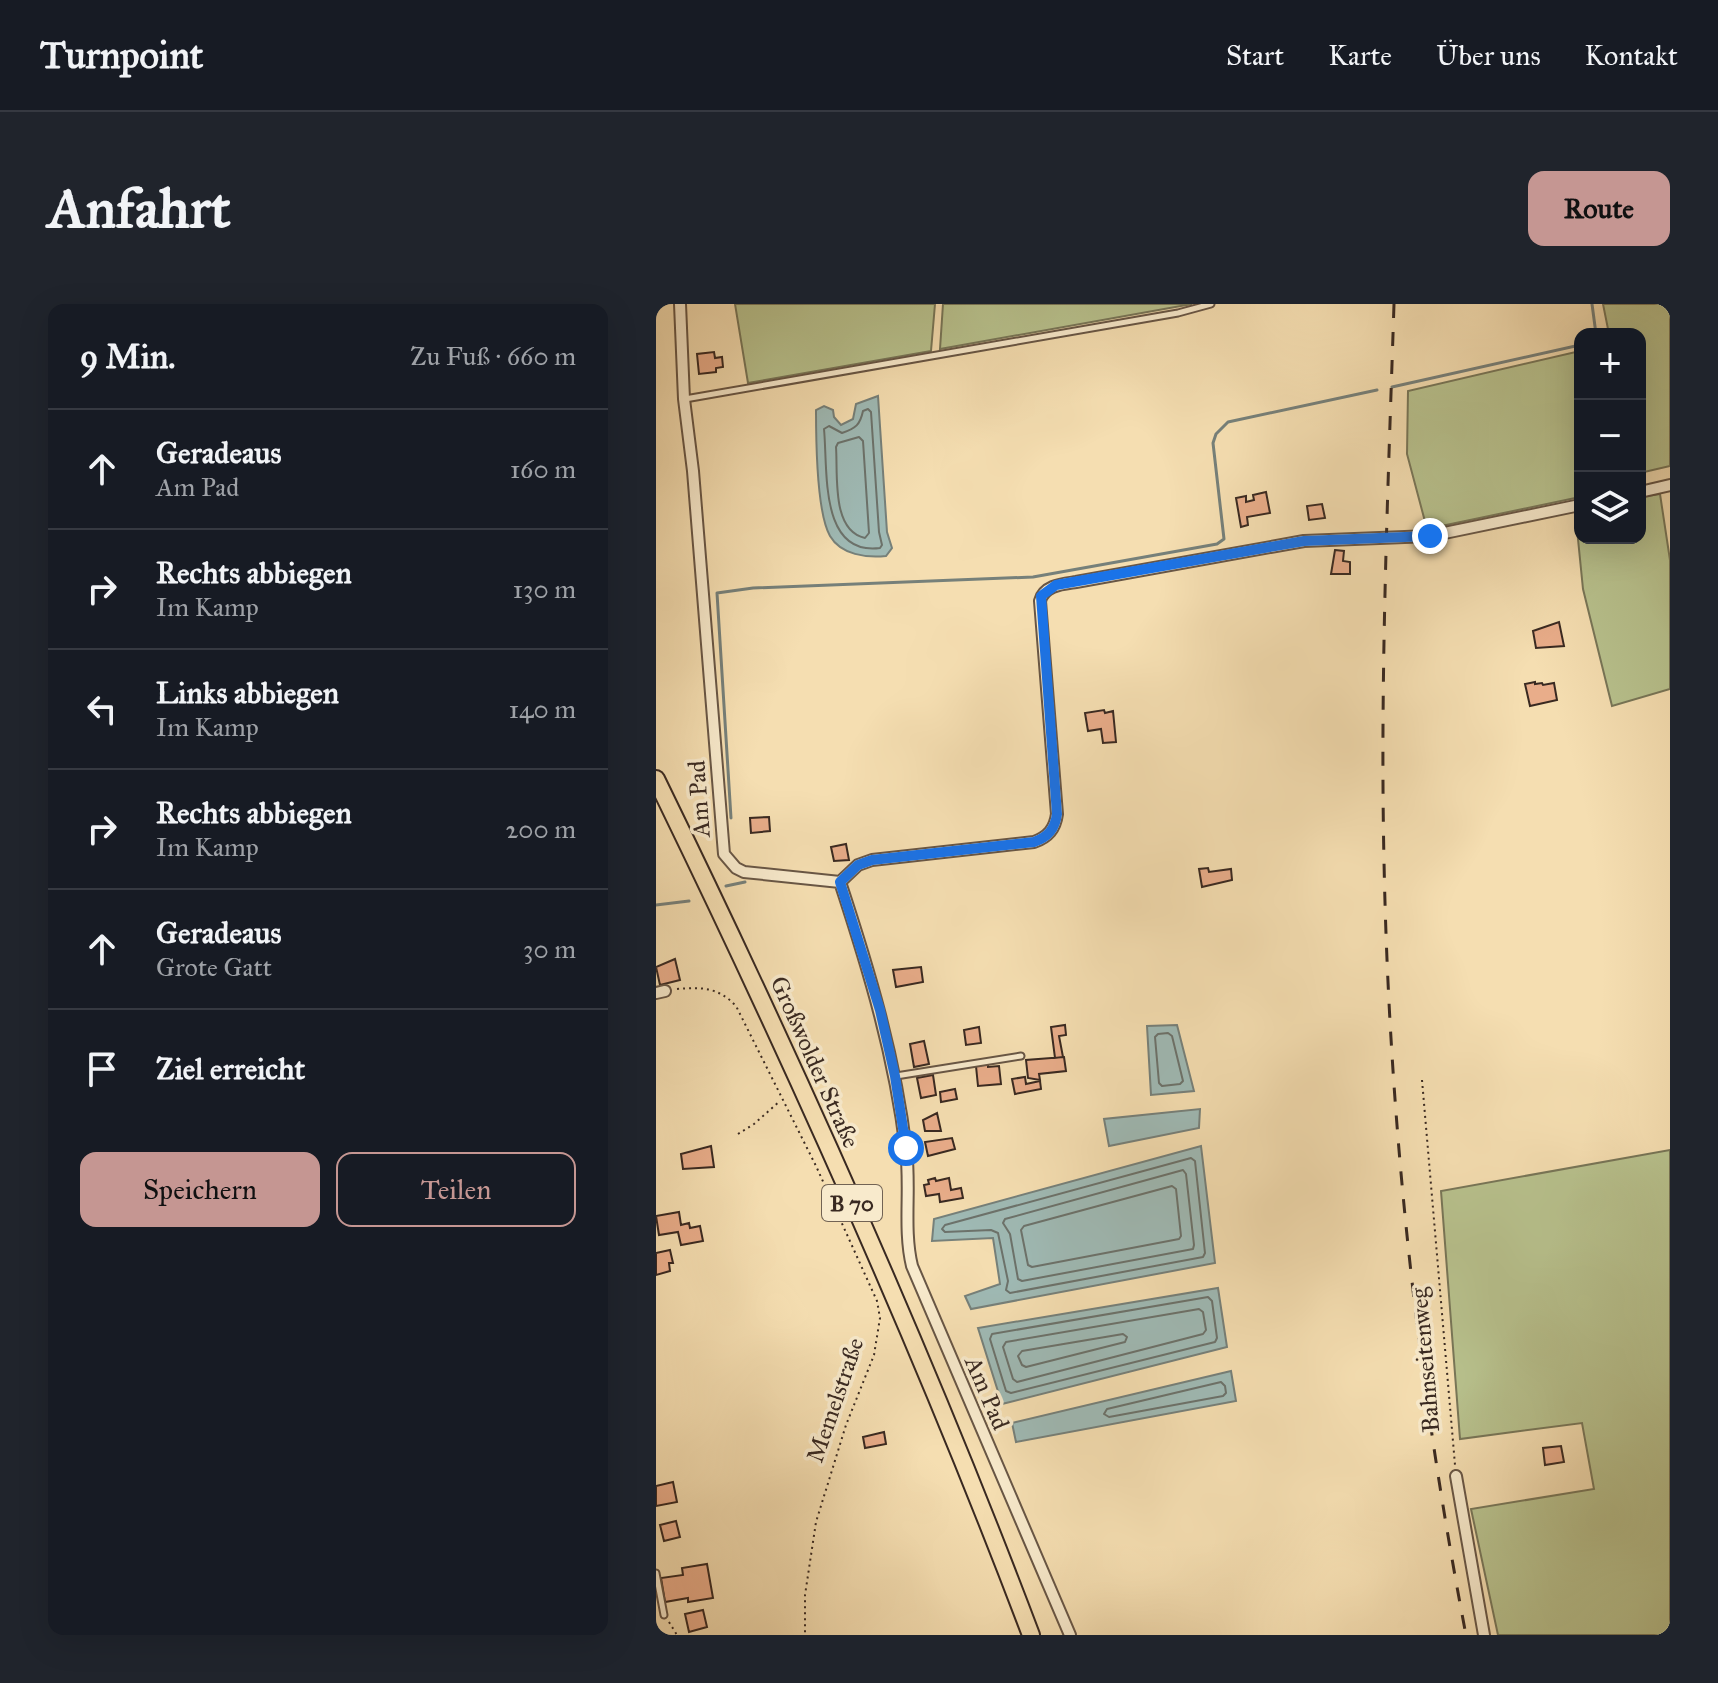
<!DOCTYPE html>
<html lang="de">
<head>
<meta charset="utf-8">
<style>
	:root { --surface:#171b24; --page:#20242c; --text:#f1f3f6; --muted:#9ea1a6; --line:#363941; --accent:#c59692 }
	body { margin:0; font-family:"IM FELL Great Primer",serif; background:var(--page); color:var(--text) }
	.controls { position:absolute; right:24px; top:24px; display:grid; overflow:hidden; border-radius:16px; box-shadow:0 8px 32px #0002 }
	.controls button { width:72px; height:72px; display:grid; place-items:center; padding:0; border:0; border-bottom:2px solid var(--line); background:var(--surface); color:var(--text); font:40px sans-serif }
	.stop { position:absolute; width:24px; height:24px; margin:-18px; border:6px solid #1a73e8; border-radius:50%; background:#fff }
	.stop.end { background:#1a73e8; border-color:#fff; box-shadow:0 2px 8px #0008 }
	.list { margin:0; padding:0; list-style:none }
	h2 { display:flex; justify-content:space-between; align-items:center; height:104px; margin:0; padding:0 32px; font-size:34px }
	h2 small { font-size:26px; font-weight:400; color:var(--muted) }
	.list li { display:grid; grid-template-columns:52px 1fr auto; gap:24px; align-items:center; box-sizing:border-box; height:120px; padding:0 32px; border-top:2px solid var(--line) }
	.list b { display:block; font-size:30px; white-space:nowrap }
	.list p { margin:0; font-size:26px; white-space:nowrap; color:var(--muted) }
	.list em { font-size:26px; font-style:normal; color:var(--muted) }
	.actions { display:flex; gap:16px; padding:24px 32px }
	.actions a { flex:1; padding:18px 0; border:2px solid var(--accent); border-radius:16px; text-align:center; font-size:28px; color:var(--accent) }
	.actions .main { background:var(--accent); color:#111 }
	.icon { flex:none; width:44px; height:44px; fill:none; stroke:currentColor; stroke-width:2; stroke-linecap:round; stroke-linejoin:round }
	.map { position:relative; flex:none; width:1014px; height:1331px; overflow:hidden; border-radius:16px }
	header { display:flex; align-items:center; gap:48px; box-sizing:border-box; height:112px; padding:0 40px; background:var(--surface); border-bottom:2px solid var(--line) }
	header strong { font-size:38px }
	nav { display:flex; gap:44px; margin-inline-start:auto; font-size:28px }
	.intro { display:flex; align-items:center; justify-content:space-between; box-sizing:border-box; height:192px; padding:0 48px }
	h1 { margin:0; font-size:56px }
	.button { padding:20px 36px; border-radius:16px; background:var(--accent); color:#111; font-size:28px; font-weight:700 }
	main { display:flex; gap:48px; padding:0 48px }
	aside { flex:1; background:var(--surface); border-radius:16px; box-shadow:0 8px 32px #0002 }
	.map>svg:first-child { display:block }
	.green { fill:#b8c28e; stroke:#787658; stroke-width:2 }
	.water { fill:#9fbab5; stroke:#76807a; stroke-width:2 }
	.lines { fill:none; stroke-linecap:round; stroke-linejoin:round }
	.shore { stroke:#6c726b; stroke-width:2 }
	.stream { stroke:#76807a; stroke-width:3 }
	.building { fill:#e9ad8a; stroke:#392921; stroke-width:2 }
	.service-casing { stroke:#685645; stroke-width:9 }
	.minor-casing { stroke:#685645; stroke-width:14 }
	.primary-casing { stroke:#392921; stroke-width:20 }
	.path { stroke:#392921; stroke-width:2; stroke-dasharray:2 4; stroke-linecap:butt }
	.service { stroke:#f8eacc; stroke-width:5 }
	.minor { stroke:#f8eacc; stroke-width:10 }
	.primary { stroke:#f5deb1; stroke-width:16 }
	.rail { stroke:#392921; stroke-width:3; stroke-dasharray:14 14; stroke-linecap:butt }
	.route { stroke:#1a73e8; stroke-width:10 }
	.labels { text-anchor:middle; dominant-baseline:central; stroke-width:7; stroke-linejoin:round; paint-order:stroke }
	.shield { fill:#f8eacc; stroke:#726354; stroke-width:2 }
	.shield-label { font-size:22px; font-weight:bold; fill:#392921 }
	.street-label { font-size:24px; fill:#392921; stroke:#f8eacc }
</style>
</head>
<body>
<header>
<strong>Turnpoint</strong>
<nav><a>Start</a><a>Karte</a><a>Über uns</a><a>Kontakt</a></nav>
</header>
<div class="intro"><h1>Anfahrt</h1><a class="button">Route</a></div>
<main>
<aside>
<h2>9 Min.<small>Zu Fuß · 660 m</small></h2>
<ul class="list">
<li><svg class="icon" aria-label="ahead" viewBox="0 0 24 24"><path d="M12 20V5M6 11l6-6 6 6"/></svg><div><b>Geradeaus</b><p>Am Pad</p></div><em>160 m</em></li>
<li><svg class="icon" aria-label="right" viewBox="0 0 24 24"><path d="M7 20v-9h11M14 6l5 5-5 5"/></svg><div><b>Rechts abbiegen</b><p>Im Kamp</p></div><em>130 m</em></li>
<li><svg class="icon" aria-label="left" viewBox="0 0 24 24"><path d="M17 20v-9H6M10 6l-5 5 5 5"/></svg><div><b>Links abbiegen</b><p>Im Kamp</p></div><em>140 m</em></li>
<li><svg class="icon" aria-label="right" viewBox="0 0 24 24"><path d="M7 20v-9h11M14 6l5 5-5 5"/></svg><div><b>Rechts abbiegen</b><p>Im Kamp</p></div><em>200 m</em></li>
<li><svg class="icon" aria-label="ahead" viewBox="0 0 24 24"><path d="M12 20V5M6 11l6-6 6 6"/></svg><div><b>Geradeaus</b><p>Grote Gatt</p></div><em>30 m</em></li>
<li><svg class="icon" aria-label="arrive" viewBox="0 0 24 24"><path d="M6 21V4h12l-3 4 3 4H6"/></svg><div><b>Ziel erreicht</b></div></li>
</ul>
<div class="actions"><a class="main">Speichern</a><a>Teilen</a></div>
</aside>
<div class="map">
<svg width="1014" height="1331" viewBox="0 0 1014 1331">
	<rect width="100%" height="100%" fill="#f5deb1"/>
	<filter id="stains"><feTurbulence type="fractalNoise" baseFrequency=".0025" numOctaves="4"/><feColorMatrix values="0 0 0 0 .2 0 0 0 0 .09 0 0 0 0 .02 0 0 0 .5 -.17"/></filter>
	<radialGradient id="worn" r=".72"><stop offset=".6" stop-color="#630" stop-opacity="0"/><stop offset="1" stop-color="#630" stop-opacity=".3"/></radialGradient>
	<path class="green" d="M79,0H279L275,47L92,79Z
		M287,0H536L284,45Z
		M947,0H1014V162L984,169V30H953Z
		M924,47V193L771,225L751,150L752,87Z
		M1004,190L1014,256V385L956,402L927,285L919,205L924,204V234H984V193Z
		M1014,846V1331H842L815,1205L938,1185L926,1119L804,1135L785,887Z"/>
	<path class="water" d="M222,92L231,228L236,244L230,252C211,254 185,251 174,232C161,209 160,134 160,106L168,102L177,106L178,113L185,121L197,115L200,100Z
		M521,721L538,787L495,791L491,722Z
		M544,805L543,824L453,842L448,815Z
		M545,842L559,959L315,1005L309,992L344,980L337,934L276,937L278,915Z
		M562,984L571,1043L346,1100L322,1024Z
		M575,1067L580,1097L360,1138L356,1119Z"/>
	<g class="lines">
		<path class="shore" d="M212,105L215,108L223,228L226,241L224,244C163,252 172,166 168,125L173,122L186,129C200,124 204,121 207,107Z
			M203,133L207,137L213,229L209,234C175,227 182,170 180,143L182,139Z
			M512,729L516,732L527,777L524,780L506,782L503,779L499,733L502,730Z
			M535,854L539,857L549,949L547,953L354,989L350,986L352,977L342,929L335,926L289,928L286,925L289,921Z
			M527,866L530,870L538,941L537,945L366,977L362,975L354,930L347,919L349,915Z
			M516,882L520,885L525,932L523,935L376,963L372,961L365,926L368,922Z
			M552,993L556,997L561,1034L559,1038L355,1089L350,1087L334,1035L336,1030Z
			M543,1005L547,1008L550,1026L547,1030L361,1078L357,1075L347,1043L350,1038Z
			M467,1030L471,1033L469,1038L370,1063L366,1061L362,1052L366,1047Z
			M565,1078L569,1082L570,1089L567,1092L453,1113L448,1110L451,1105Z"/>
		<path class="stream" d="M936,0L940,30
			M736,83L924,41
			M75,514L61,289L97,284L377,273L561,240L568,235L557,139L560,130L572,118L721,86
			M70,582L89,578
			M0,601L33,597"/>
	</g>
	<path class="building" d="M58,48L59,54L66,53L67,63L60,64V68L43,70L41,50Z
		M610,188L614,209L591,213L592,221L585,223L580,194L590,192V198L598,196L597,191Z
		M666,200L669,214L653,216L651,202Z
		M679,246L688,247L687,257L694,258V270H675Z
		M903,318L908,342L880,344L877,327Z
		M879,378V380L886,379L887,381L898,379L901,396L874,402L869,380Z
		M448,406L449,409L457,407L460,438L447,439L445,425L432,427L429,409Z
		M113,513L114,527L95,529L94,514Z
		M190,540L193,556L178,557L175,543Z
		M552,564L553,568L575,565L576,576L546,583L543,565Z
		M19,655L24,676L4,681L0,663Z
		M265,663L267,678L240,683L237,666Z
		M409,721L410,731L403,732L407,753L399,754L395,723Z
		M323,723L325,739L310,741L308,726Z
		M268,737L273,760L258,763L254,740Z
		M408,753L410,767L383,770L384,776L372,774L370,756Z
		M332,760V763L343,762L345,780L322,782L320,762Z
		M277,771L280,791L265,794L261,774Z
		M369,773L370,780L384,777L385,785L359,790L356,775Z
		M299,785L301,795L285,798L284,788Z
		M281,809L285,827H269L267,816Z
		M296,834L299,845L272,852L269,838Z
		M55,842L58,863L27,865L25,850Z
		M279,874L280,877L293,874L295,886L305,884L307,894L284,898L283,890L270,892L268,881L273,880L272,876Z
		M23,908L25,921L33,919L34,924L44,922L47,937L25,941L22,928L3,931L0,912Z
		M14,946L17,959H13L14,967L0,971V949Z
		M228,1128L230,1140L209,1144L207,1133Z
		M905,1142L908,1158L889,1161L887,1144Z
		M17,1178L21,1198L0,1202V1182Z
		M20,1217L24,1233L8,1237L4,1221Z
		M51,1260L57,1294L32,1298V1294L9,1298L5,1274L27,1271L26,1264Z
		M47,1306L51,1323L33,1328L29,1310Z"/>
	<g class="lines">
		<defs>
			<path id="service" d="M29,95L522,9L555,0
				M240,772L365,752
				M0,1269L8,1311"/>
			<path id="minor" d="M24,0L28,95L37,167L68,550L80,564L88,568L184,578
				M984,188L1014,181
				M184,578L202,561L216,556L378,538C392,533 399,525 401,510L384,297C388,281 407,280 420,278L648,237L774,232L924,201
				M184,578C213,666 239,753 250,846C255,884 247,925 256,962L414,1331
				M0,689L9,687
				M800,1172L828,1331"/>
			<path id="primary" d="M0,475C136,754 265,1040 375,1331"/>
		</defs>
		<use href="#service" class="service-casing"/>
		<use href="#minor" class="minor-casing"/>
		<use href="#primary" class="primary-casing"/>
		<path class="path" d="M21,685C46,683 62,683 80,702L160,862L221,997L224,1014L218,1051L190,1121L160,1218L149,1291V1331
			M766,776L799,1161
			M82,830L98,820L124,797
			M13,1318L21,1331"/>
		<use href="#service" class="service"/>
		<use href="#minor" class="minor"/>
		<use href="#primary" class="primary"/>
		<path class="rail" d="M738,0C732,186 724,371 728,557C733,816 761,1076 810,1331"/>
	</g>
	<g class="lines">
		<path class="route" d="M250,844L239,772L224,706L184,578L202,561L216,556L378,538C392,533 399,525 401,510L385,292L400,281L648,237L774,232"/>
	</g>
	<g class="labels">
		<rect class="shield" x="166" y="881" width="60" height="36" rx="6"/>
		<g class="shield-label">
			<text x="196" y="899">B 70</text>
		</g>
		<g class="street-label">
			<text transform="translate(43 495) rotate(-94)">Am Pad</text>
			<text transform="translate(159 758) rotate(66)">Großwolder Straße</text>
			<text transform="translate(769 1056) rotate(-95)">Bahnseitenweg</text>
			<text transform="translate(331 1089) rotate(67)">Am Pad</text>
			<text transform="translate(179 1096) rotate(-71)">Memelstraße</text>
		</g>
	</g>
	<rect width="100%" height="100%" filter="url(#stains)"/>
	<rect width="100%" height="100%" fill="url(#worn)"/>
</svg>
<div class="controls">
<button>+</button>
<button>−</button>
<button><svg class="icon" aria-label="layers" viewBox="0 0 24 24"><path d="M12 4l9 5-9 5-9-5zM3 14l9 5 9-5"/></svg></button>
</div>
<div class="stop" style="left:250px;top:844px"></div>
<div class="stop end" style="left:774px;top:232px"></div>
</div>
</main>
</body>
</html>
